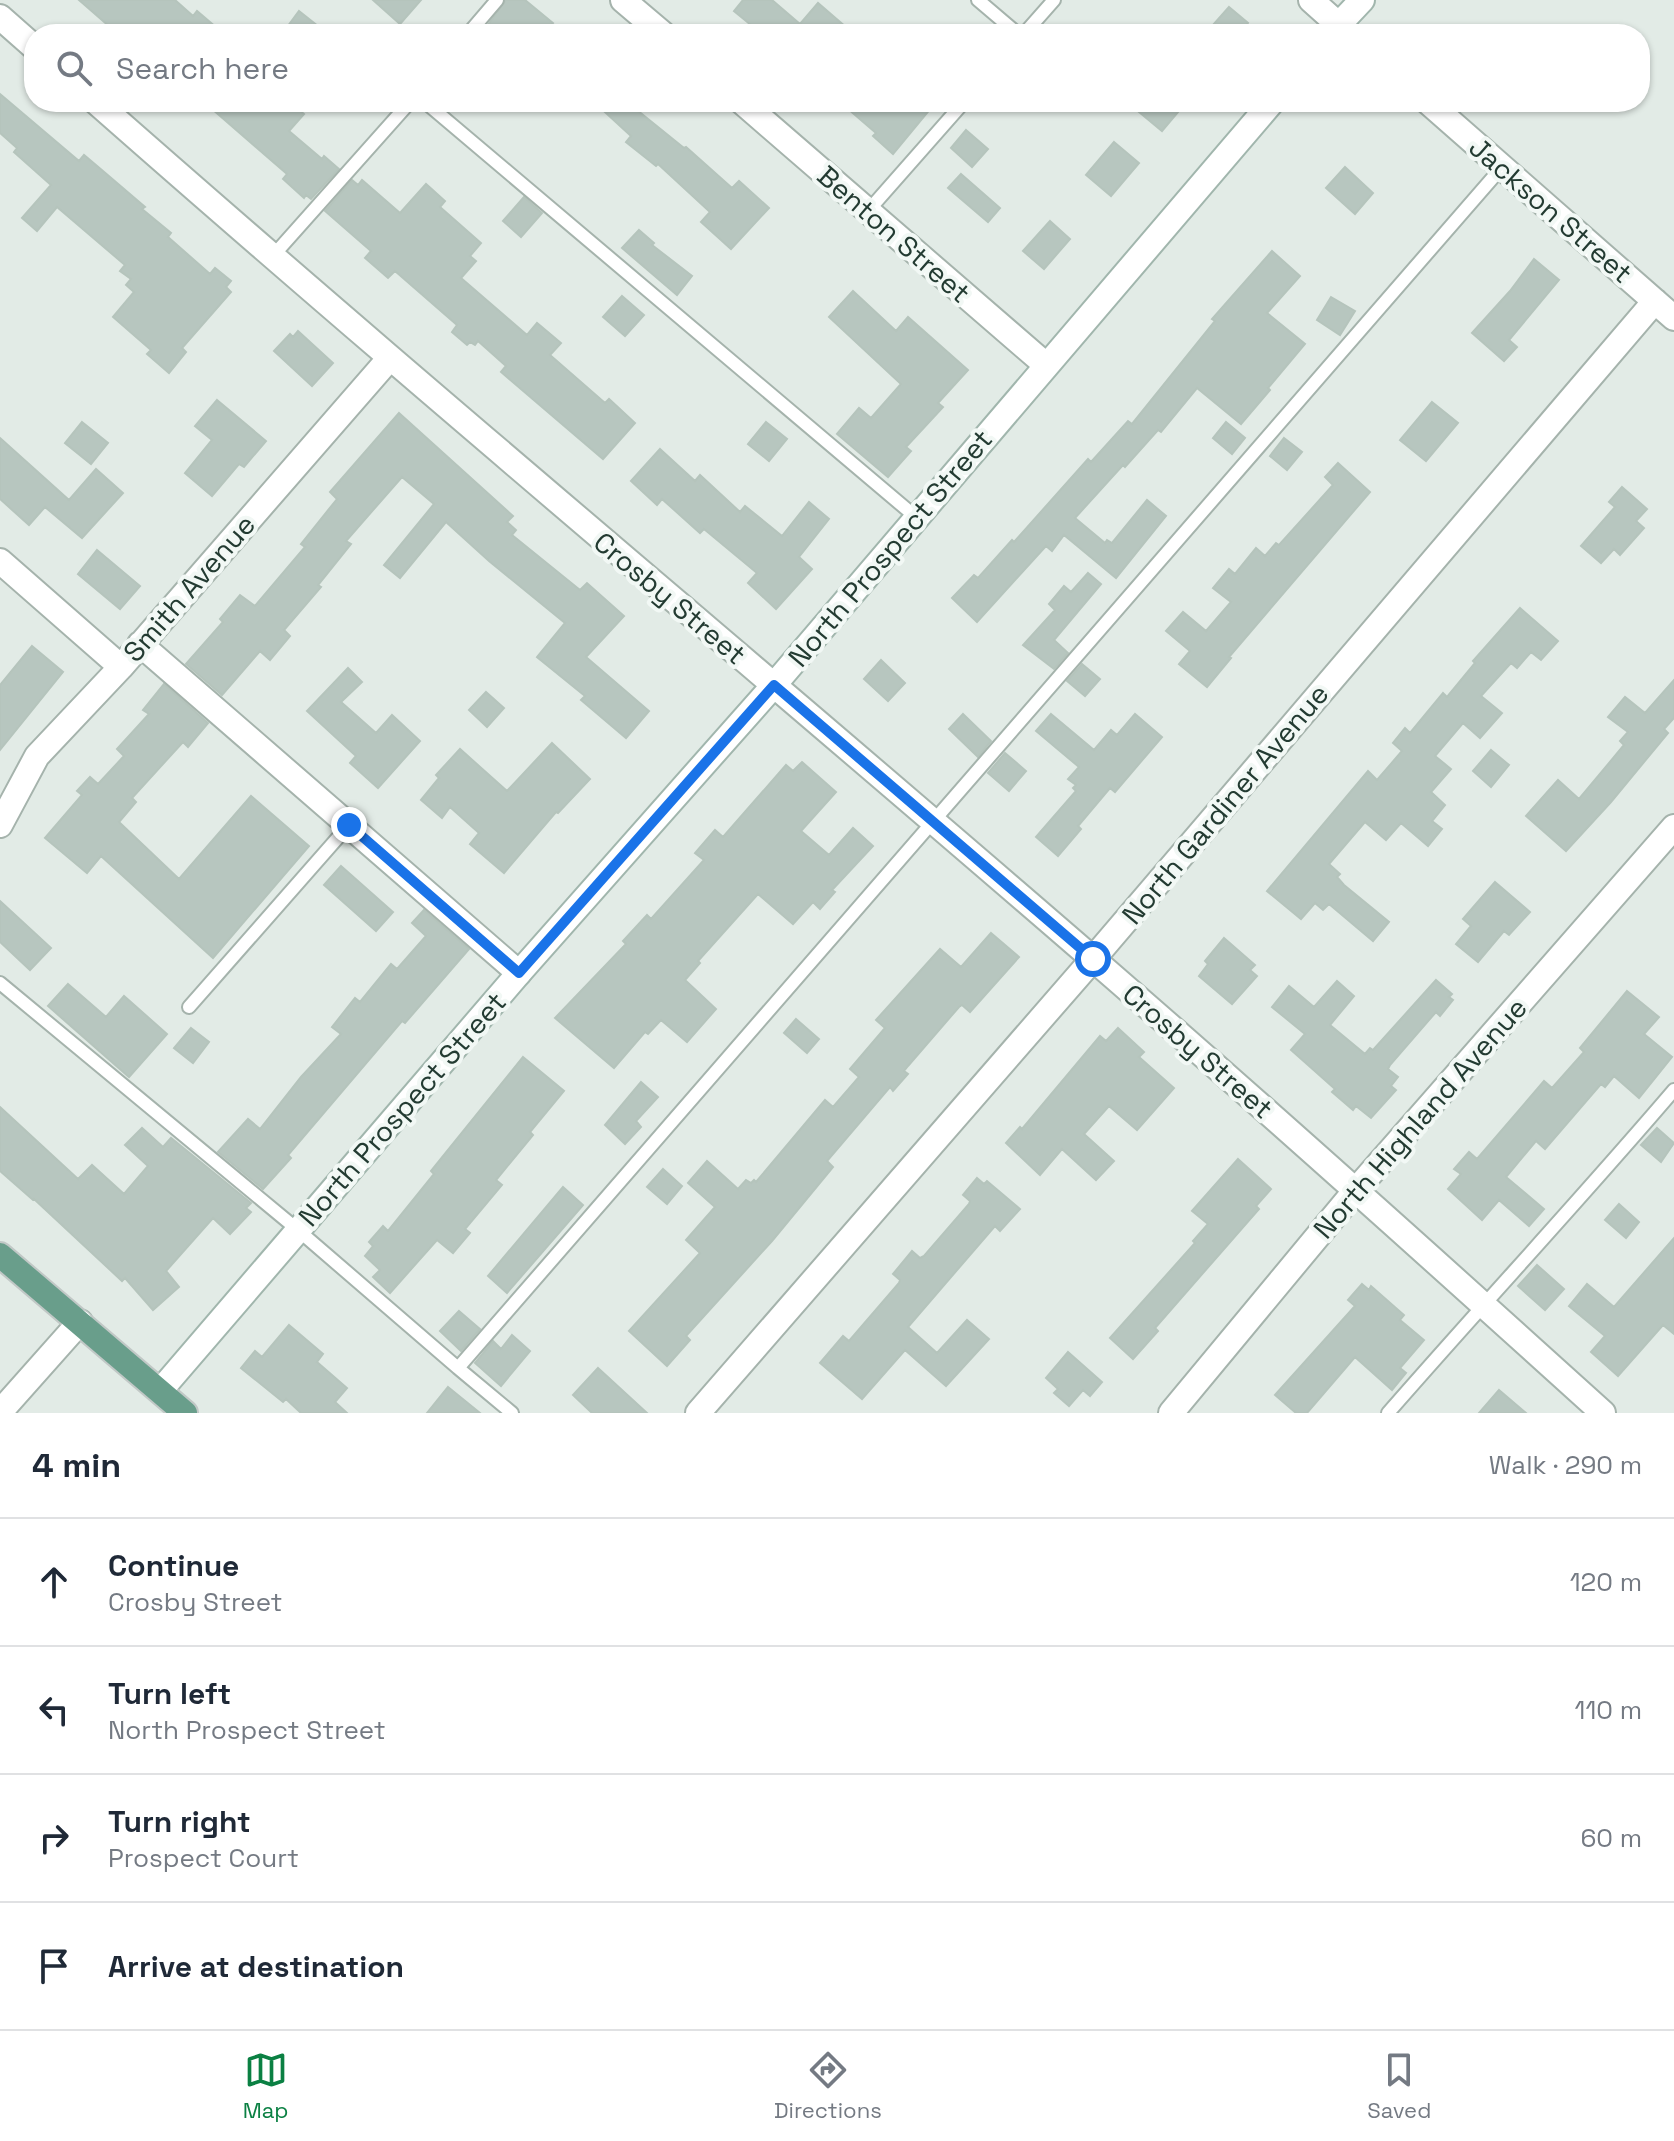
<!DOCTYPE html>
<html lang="en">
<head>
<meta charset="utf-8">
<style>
	:root { --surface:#fff; --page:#f2f2f3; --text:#1f2937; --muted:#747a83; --line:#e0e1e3; --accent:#0b8043 }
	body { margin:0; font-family:"Space Grotesk",sans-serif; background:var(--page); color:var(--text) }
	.stop { position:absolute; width:24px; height:24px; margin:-18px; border:6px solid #1a73e8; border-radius:50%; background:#fff }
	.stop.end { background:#1a73e8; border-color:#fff; box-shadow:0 2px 8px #0008 }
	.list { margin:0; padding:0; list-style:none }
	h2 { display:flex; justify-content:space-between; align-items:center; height:104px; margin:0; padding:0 32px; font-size:34px }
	h2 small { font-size:26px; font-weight:400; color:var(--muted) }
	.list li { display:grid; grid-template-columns:52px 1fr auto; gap:24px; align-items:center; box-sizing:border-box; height:128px; padding:0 32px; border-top:2px solid var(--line) }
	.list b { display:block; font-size:30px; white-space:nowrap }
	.list p { margin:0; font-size:26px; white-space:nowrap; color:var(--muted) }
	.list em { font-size:26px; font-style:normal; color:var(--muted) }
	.icon { flex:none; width:44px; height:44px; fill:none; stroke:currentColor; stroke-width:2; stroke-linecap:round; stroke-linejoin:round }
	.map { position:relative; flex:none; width:1674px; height:1413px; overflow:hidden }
	.search { position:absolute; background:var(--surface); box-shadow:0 2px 6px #0004; left:24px; right:24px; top:24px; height:88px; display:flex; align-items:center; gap:20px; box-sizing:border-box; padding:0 28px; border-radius:32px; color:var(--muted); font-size:30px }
	.sheet { height:616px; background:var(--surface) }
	nav { display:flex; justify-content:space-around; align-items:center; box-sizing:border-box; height:112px; border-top:2px solid var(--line); background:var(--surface); font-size:22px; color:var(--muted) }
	nav a { display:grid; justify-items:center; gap:4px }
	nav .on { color:var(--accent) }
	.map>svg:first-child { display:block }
	.building { fill:#b7c6bf; stroke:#b5c4bc; stroke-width:2 }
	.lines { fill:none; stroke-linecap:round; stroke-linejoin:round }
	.lane-casing { stroke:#a5b3ac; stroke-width:16 }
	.street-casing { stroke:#a5b3ac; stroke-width:28 }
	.secondary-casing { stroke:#a1b6ad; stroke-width:28 }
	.primary-casing { stroke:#c1c8c6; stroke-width:28 }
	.lane { stroke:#fff; stroke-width:12 }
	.street { stroke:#fff; stroke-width:24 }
	.secondary { stroke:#fff; stroke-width:24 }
	.primary { stroke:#699e8b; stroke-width:24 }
	.route { stroke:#1a73e8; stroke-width:10 }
	.labels { text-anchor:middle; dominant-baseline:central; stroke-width:8; stroke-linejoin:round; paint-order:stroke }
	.street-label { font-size:28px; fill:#233b32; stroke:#f2f8f5 }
</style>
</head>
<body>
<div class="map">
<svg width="1674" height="1413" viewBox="0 0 1674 1413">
	<rect width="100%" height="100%" fill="#e2ebe6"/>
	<path class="building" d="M79,0H175L193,16L197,11L224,34H118Z
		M373,0H421L400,24Z
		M506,0H525L553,23L543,34H496L487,26Z
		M743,0H772L800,24L818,3L854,34H762L734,11Z
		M1229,7L1248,23L1239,34H1205Z
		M299,11L328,34H282Z
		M0,94L79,161L84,155L103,171L145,207L142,209L171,233L168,237L210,274L215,268L231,281L226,287L231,292L182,348L186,352L169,373L147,354L151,350L113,317L134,292L126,285L131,279L120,271L125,265L57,207L37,231L22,218L51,185L14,152L17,148L0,133Z
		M204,102H290L304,114L289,131L322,159L324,156L339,169L311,199L306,195L304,198L283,179L287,174Z
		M594,102H627L684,148L686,147L732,188L739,181L769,208L731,249L701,222L710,212L658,164L656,166L626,142L631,136Z
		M840,102H936L893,154L873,136L876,133Z
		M1127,102H1168L1179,111L1162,131Z
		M966,130L988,149L972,167L951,148Z
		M1114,142L1139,163L1111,196L1086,175Z
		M1345,167L1373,193L1355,214L1326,188Z
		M961,174L1000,208L988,222L948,188Z
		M352,180L358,185L362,180L400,213L426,184L445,201L440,207L481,243L470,256L476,261L461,278L527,335L537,323L561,343L550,355L605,403L609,399L635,423L603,459L501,372L506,366L478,341L475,345L470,342L467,345L452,332L457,325L395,271L388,278L365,258L371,251L325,211Z
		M524,197L542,213L521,237L503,221Z
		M1050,221L1070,239L1044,269L1023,251Z
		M639,230L654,243L652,245L692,276L677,295L622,248Z
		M1272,251L1300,276L1267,313L1305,344L1268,388L1270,390L1241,424L1197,388L1161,432L1158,430L1125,467L1123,465L1075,518L1105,543L1107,540L1112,543L1147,500L1166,516L1116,578L1064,535L1052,551L1046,546L977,622L952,598L974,575L978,578L1012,540L1014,542L1088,459L1091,462L1128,421L1132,424L1215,321L1212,319Z
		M1534,259L1559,280L1509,340L1517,347L1504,361L1472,333L1510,291Z
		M853,291L896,331L908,317L968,370L938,403L943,407L906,447L911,451L888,477L837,434L859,408L871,418L901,384L829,317Z
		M622,296L644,315L625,336L603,317Z
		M1331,297L1355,311L1340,335L1317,320Z
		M298,331L333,363L312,386L274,351L290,334L293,337Z
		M217,400L266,441L244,467L239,464L212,496L185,473L212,440L195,426Z
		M1432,402L1458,423L1426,461L1400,440Z
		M399,413L513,516L507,522L516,530L512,535L580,590L587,583L624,616L586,657L649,711L626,738L581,700L585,696L537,657L565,623L489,561L446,522L400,578L384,565L434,504L402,477L346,541L351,544L318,585L321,587L284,630L290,636L270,660L260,651L222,695L186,664L223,622L220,619L240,595L255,606L305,547L301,544L337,499L330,492Z
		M82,422L108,443L91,464L65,443Z
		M766,422L787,439L769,461L748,444Z
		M1226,422L1245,438L1232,454L1213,438Z
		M0,438L69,500L96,469L123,493L82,538L45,507L29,525L0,499Z
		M1284,438L1302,452L1287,470L1270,456Z
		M660,449L695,481L700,475L740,512L745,506L782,536L809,502L829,519L799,557L812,569L776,609L748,583L757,573L704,529L700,533L662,499L657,505L631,481Z
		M1338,463L1370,492L1229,657L1231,658L1207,687L1179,664L1190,651L1166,631L1183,612L1206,631L1231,602L1213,588L1229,569L1235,574L1256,548L1265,556L1276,543L1279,545L1333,485L1325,477Z
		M1622,487L1647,509L1636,521L1644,528L1620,555L1614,549L1601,563L1581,546L1615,507L1609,502Z
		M97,550L140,586L120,609L78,574Z
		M1088,573L1101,584L1054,640L1068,653L1054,669L1023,645L1055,610L1049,604L1064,586L1071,592Z
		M1520,608L1558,641L1541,660L1531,652L1517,668L1511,663L1481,696L1502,713L1480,738L1463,723L1435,756L1451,769L1431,792L1445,805L1432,821L1442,829L1428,846L1401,823L1386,840L1365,822L1329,864L1340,874L1337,877L1344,885L1389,922L1373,941L1329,904L1323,910L1315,903L1301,919L1267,891L1368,771L1377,780L1402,751L1393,743L1405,728L1410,733L1443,693L1447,697L1475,663L1473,661Z
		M32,646L63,672L0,750V685Z
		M881,660L905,683L888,701L864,679Z
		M1082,664L1100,679L1085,696L1067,681Z
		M348,668L362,682L341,702L376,733L392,715L420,741L378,788L350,763L356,756L307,711Z
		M1674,680V718L1664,729L1668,733L1611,802L1566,851L1526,816L1558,780L1579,799L1624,745L1620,741L1628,732L1608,717L1625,697L1645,713Z
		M164,684L208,723L188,747L183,742L132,798L136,802L119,822L179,879L251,796L309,846L213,958L101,856L87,873L45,838L82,795L77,791L90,777L98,784L124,756L117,749L149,714L143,710Z
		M486,692L504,708L487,727L469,710Z
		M963,714L991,741L978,757L949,729Z
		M1051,714L1094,750L1111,730L1117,735L1135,714L1162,737L1115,792L1110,788L1078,826L1081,829L1058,856L1036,837L1076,791L1073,788L1076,785L1068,779L1079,767L1036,731Z
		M552,743L590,779L558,813L556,812L504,873L470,844L479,833L450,807L442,818L421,800L439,778L436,775L460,749L507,791Z
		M1491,750L1509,765L1491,787L1473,771Z
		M1005,753L1026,771L1009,791L988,773Z
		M802,762L836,792L801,831L829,855L853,828L873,846L832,890L835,892L820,909L813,902L793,924L758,894L698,961L700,963L685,980L716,1009L687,1042L661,1020L648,1034L645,1032L614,1068L555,1018L626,944L623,941L647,915L651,919L704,860L695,853L715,830L723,837L786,765L793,771Z
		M341,866L393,912L376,931L324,885Z
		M1495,882L1530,912L1509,935L1504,931L1478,962L1456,944L1471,926L1463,919Z
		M0,901L51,948L30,970L0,942Z
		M424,910L469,949L405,1023L402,1021L288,1155L291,1158L263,1189L218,1152L248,1119L260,1129L301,1077L341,1034L332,1027L355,998L360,1002L391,964L397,969L426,936L412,923Z
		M991,933L1019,957L970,1012L962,1005L959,1007L908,1066L904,1071L908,1074L893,1091L890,1087L827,1161L833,1167L772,1241L686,1336L690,1340L667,1366L629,1331L700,1253L686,1240L715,1207L688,1183L707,1161L738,1189L746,1180L751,1183L754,1180L756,1182L825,1100L833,1107L859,1077L850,1069L885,1028L876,1020L940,949L961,967Z
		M1224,938L1255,965L1250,970L1257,976L1232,1004L1199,976L1208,964L1205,961Z
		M1436,980L1452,994L1449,997L1453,1000L1440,1016L1436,1012L1390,1065L1388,1069L1398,1077L1391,1086L1396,1090L1371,1118L1356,1106L1353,1110L1332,1092L1335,1089L1291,1050L1305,1034L1272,1007L1289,986L1314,1007L1337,981L1354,996L1330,1025L1365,1054L1370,1048L1373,1050Z
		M68,984L106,1017L124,996L167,1034L129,1077L48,1006Z
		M1627,991L1659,1017L1644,1034L1672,1057L1639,1098L1614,1076L1605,1087L1601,1084L1545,1149L1536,1141L1506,1177L1544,1209L1529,1226L1499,1200L1482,1220L1448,1189L1461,1174L1454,1169L1469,1152L1477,1159L1544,1081L1552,1088L1584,1052L1580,1048Z
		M796,1019L819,1039L807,1053L784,1033Z
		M191,1028L209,1042L193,1063L174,1048Z
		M1118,1028L1144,1052L1139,1057L1174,1088L1137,1130L1109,1106L1084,1134L1114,1161L1096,1180L1062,1149L1040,1175L1006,1143L1020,1127L1022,1129L1100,1036L1106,1041Z
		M523,1057L564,1091L530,1132L533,1135L496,1180L502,1185L465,1229L470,1233L453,1253L437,1240L390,1293L373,1277L380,1270L365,1256L373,1246L369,1242L383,1226L388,1231L434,1174L431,1171Z
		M641,1082L658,1097L636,1121L641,1127L625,1144L605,1125Z
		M0,1107L78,1179L92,1165L124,1194L148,1166L125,1145L142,1128L163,1147L171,1138L251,1203L246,1208L251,1212L230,1234L213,1218L166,1271L179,1287L153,1310L125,1278L122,1281L34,1199L33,1200L0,1171Z
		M1657,1128L1674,1143L1661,1162L1641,1145Z
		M1238,1159L1271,1189L1256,1206L1259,1209L1155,1328L1158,1331L1133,1359L1110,1338L1195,1243L1193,1241L1208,1224L1192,1211Z
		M663,1169L682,1186L667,1204L647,1187Z
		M977,1178L984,1184L987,1181L1020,1209L1000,1231L995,1226L908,1327L937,1353L967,1320L989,1339L946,1386L905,1350L862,1399L820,1363L843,1336L849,1341L899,1283L900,1280L893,1274L912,1251L920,1258L924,1256L969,1204L970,1201L963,1195Z
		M563,1187L583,1205L507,1293L488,1276Z
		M1619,1204L1639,1222L1626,1238L1605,1220Z
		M1674,1238V1334L1663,1325L1618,1376L1591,1352L1605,1336L1569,1306L1587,1284L1614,1307Z
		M1537,1265L1564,1289L1545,1310L1518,1286Z
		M1362,1284L1369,1290L1371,1286L1404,1315L1400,1320L1424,1340L1400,1368L1406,1373L1392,1390L1355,1357L1307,1413H1296L1275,1395L1355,1306L1348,1300Z
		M459,1311L480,1329L461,1351L440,1331Z
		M289,1325L323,1354L317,1362L347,1388L335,1402L347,1413H301L286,1399L283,1402L241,1368L255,1351L262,1357Z
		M512,1335L530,1351L501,1386L475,1363L493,1341L501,1349Z
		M1068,1352L1102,1382L1090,1396L1083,1390L1069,1406L1054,1393L1058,1389L1046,1378Z
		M598,1368L647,1413H592L573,1395Z
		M448,1387L480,1413H427Z
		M1499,1390L1526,1413H1479Z"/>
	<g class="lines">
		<defs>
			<path id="lane" d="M978,0L1018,34
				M468,34L497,0
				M1024,34L1054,0
				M425,102L917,518
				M868,211L964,102
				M272,257L410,102
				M0,983L298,1230L458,1368
				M189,1007L349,825
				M512,1413L458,1368L1503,166
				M1388,1413C1483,1304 1581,1199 1674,1090"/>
			<path id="street" d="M623,0L663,34
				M1311,0L1349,34
				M0,17L34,47
				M96,102C425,392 762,672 1093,959C1265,1108 1434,1260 1603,1413
				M742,102L1046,365
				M1428,102L1674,318
				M0,561L121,667
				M140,644L519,973
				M0,825L37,756L121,667L389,359
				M0,1412L80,1322
				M698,1413L1093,959L1655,301
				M1171,1413L1356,1190L1674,827"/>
			<path id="secondary" d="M1330,34L1362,0
				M160,1391L519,973L774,685L1272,102"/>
			<path id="primary" d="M0,1255L185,1413"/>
		</defs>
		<use href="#lane" class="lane-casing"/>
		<use href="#street" class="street-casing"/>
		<use href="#secondary" class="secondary-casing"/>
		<use href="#primary" class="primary-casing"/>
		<use href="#lane" class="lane"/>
		<use href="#street" class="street"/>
		<use href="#secondary" class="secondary"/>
		<use href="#primary" class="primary"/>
	</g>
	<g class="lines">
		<path class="route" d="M349,825L519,973L774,685L1093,959"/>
	</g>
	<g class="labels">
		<g class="street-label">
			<text transform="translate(1551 210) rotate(41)">Jackson Street</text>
			<text transform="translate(894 234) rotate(41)">Benton Street</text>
			<text transform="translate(890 548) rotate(-50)">North Prospect Street</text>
			<text transform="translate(189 588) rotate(-49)">Smith Avenue</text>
			<text transform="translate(670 598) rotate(40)">Crosby Street</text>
			<text transform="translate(1225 804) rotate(-50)">North Gardiner Avenue</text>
			<text transform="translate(1198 1051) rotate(41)">Crosby Street</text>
			<text transform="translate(402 1109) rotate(-49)">North Prospect Street</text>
			<text transform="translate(1420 1118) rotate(-49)">North Highland Avenue</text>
		</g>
	</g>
</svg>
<div class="stop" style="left:1093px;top:959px"></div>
<div class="stop end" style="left:349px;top:825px"></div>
<div class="search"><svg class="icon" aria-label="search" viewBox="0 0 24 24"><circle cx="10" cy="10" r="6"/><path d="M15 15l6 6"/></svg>Search here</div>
</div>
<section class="sheet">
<h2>4 min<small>Walk · 290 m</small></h2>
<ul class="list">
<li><svg class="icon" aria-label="ahead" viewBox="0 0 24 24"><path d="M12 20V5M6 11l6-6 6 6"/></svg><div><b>Continue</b><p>Crosby Street</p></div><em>120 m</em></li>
<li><svg class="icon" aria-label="left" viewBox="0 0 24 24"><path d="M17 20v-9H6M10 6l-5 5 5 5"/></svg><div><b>Turn left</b><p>North Prospect Street</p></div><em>110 m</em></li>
<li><svg class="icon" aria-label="right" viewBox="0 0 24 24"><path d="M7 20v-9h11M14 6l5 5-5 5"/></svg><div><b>Turn right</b><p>Prospect Court</p></div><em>60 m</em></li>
<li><svg class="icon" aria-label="arrive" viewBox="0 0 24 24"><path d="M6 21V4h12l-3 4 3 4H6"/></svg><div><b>Arrive at destination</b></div></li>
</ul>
</section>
<nav>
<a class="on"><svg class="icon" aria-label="map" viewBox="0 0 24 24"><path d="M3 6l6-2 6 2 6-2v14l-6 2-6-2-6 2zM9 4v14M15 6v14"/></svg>Map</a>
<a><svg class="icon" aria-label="directions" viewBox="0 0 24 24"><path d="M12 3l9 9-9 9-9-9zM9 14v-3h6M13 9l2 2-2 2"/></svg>Directions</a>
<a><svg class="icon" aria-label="saved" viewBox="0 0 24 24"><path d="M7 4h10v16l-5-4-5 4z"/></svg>Saved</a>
</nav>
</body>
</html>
